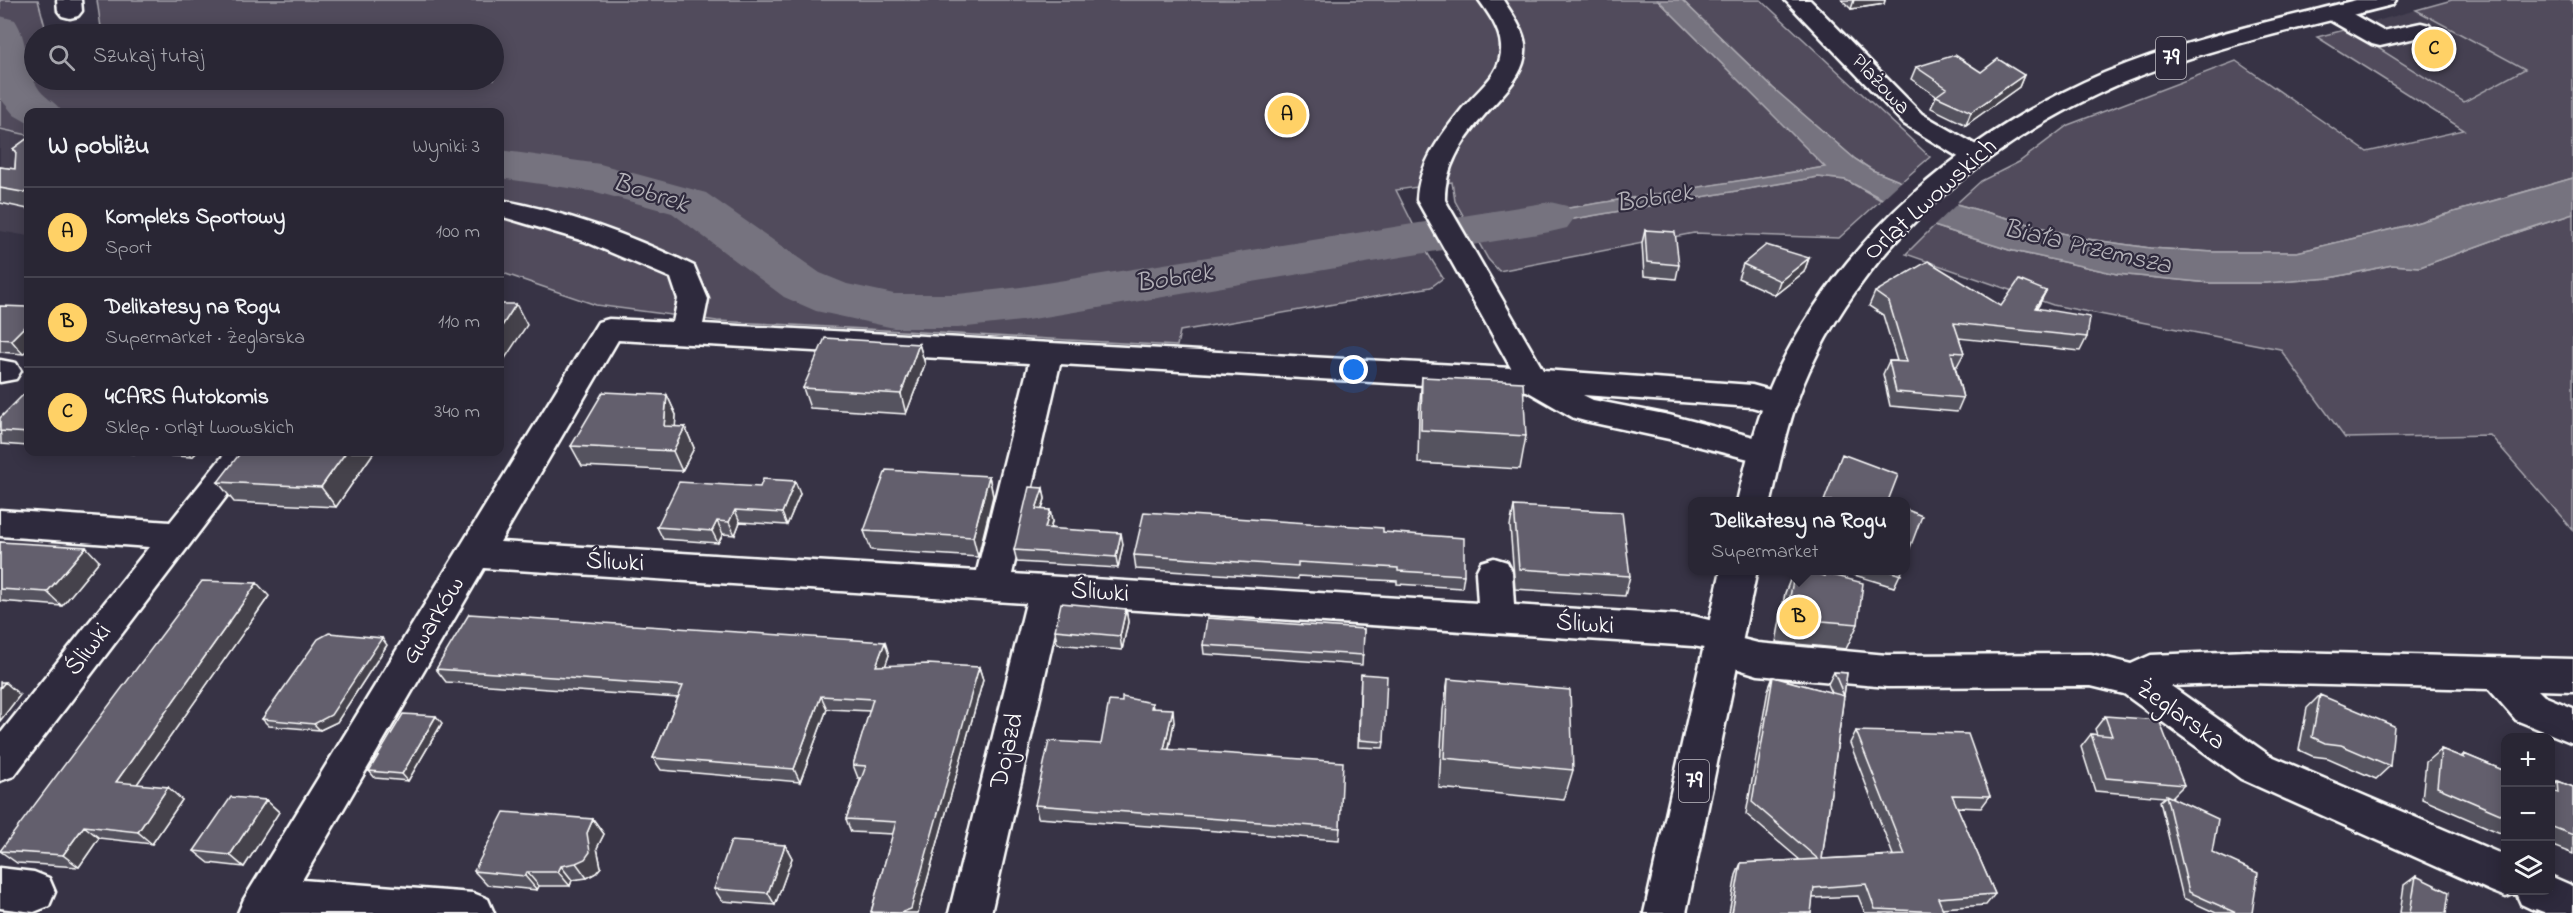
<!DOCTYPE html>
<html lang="pl">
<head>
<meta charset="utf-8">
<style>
	:root { --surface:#292634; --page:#353240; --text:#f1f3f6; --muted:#a5a5ac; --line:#45434f; --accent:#ffd166 }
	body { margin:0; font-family:"Indie Flower",sans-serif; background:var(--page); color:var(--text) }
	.controls { position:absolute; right:18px; bottom:18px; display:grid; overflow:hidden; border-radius:12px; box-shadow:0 3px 15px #0003 }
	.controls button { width:54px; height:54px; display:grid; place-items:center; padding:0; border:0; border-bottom:2px solid var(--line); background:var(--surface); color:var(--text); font:30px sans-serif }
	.you { position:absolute; left:1354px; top:370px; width:21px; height:21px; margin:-15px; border:4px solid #fff; border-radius:50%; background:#1a73e8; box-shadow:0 0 0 9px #1a73e833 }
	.badge { display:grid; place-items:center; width:39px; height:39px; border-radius:50%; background:var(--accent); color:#111; font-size:20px; font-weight:700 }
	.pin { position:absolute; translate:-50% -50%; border:3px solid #fff; box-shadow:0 2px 6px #0006 }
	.popup { position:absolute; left:1688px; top:497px; width:222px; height:78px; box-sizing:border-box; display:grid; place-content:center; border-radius:12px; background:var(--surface); filter:drop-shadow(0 2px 4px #0005); font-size:20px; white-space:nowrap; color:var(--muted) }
	.popup b { font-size:22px; color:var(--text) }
	.popup::after { content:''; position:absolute; left:50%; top:100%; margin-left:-12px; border:12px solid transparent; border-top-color:var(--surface) }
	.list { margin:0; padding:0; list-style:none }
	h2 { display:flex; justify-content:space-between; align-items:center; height:78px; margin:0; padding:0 24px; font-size:26px }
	h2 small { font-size:20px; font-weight:400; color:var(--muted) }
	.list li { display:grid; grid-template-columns:39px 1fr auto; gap:18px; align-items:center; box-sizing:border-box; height:90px; padding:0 24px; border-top:2px solid var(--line) }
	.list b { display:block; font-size:22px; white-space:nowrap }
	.list p { margin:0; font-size:20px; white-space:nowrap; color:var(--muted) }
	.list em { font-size:20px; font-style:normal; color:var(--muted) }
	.icon { flex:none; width:33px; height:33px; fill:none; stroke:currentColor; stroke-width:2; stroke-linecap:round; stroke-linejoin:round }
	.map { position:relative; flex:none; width:2573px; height:913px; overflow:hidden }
	.search { position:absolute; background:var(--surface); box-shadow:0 3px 15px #0003; left:24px; top:24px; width:480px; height:66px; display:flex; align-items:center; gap:15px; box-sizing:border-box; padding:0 21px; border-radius:33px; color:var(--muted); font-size:22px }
	.panel { position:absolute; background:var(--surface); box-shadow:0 3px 15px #0003; left:24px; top:108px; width:480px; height:348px; border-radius:12px }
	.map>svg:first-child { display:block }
	.built { fill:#444051 }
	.green { fill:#514c5c; stroke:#a8a6ae; stroke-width:1.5 }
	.water { fill:#76737f; stroke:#adabb2; stroke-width:1.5 }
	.pier { fill:#373345 }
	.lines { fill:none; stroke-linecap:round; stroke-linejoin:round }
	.river { fill:#76737f; fill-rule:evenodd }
	.minor-casing { stroke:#fff; stroke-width:5 }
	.major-casing { stroke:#fff; stroke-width:5 }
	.minor { fill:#2f2a3d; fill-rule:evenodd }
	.major { fill:#2f2a3d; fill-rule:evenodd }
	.wall { fill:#55525e; stroke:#fff; stroke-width:1.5 }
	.shaded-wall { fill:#45424c; stroke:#fff; stroke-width:1.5 }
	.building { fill:#635f6d; stroke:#fff; stroke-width:1.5 }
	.labels { text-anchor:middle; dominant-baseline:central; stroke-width:4.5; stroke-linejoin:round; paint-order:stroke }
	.far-street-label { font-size:22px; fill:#fff; stroke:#2f2a3d }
	.shield { fill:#2f2a3d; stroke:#c1bfc5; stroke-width:1.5 }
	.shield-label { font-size:24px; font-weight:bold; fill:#fff }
	.street-label { font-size:26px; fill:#fff; stroke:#2f2a3d }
	.water-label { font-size:27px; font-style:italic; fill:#b4b2b9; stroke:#2f2a3d }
</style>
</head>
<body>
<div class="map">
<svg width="2573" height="913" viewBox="0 0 2573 913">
	<rect width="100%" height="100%" fill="#373345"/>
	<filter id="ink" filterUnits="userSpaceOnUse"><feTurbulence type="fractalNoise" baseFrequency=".0167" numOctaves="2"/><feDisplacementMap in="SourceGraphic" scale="12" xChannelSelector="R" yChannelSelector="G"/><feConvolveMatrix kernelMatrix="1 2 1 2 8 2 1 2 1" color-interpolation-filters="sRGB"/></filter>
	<g filter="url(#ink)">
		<path class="built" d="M2416,10L2525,69L2464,103L2348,29Z
			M0,129L28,135V236L0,231Z"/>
		<path class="green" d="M0,0H38L47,34H34V80H494V34H102L97,0H1658L1826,167L1468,224L1455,201L1452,182L1396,190L1428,254L1443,278L1431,287L1180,331L1177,346L717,321L596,305L500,272V112H28V135L0,129Z
			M1682,0H1761L1930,157L1901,182L1872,170L1855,159L1773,88Z
			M2452,0H2573V178L2405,226L2297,252H2213L2150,248L2080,238L1956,204L1981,181L2019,162L2068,125L2236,61L2367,152L2464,130L2317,37L2348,29L2464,102L2525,69L2416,10Z
			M1818,177L1846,180L1881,200L1839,238L1694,233L1499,271L1488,259L1475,236Z
			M2573,214V530L2490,435L2345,438L2280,349L2053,305L1906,254L1934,226L2009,250L2117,274L2210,283H2266L2330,278L2392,265L2420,267L2497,239Z"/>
		<path class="water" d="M1658,0H1682L1773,88L1855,159L1872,170L1956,204L2080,238L2150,248L2213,252H2297L2405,226L2573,178V214L2497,239L2420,267L2392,265L2330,278L2266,283H2210L2117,274L2009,250L1934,226L1846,180L1818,177L1475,236L1468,224L1825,167Z"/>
		<path class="pier" d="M1903,180L1959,202L1932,228L1879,202Z"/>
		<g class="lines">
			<path class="river" d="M0,16L15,20C28,39 25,66 37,86C43,98 56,101 62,112H28V123L14,115L0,98Z
				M500,150L600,164L706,193L820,273L847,284L894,294H958L1021,287L1550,202L1567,206L1575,217L1567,228L1550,232L1021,321L958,328H894L816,311L784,297L672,213L596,192L500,178Z"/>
			<defs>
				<path id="minor" d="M57,0H81L82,11L78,16L70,18L62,16L58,11Z
					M1479,0H1503C1512,14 1523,28 1525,45C1528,75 1499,97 1482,118C1462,140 1444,170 1445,200L1543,370L1752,385L1792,396L1797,404L1792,412L1781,415L1752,407L1583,395L1593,400L1669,415L1777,443L1781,451L1777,459L1765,463L1669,439L1585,421L1574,418L1527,391L1060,364L1012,574L1478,603L1476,572L1481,562L1494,558L1507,562L1512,572L1514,605L1693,616L1737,627L1742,639L1758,643L1887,655L2091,654L2131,664L2151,655L2247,651L2573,659V691L2538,690L2544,696L2573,708V743L2516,720L2489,689L2247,683L2171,686L2269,755L2506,856V890H2550V876L2573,886V913H2540L2521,904L2516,893L2506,897L2491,891L2241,779L2124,694L2091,686L1887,687L1758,675L1709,660L1704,648L1693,646L1061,605L991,913H949L1026,603L484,568L302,880L473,893L488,899L494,913H238L244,899L598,322L609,319L673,322L678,299L671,278L584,241L500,216V200C567,212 633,236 694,266L708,299L703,324L1511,368L1417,200C1418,166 1440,136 1461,110C1477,90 1503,74 1501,46C1500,29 1489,14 1479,0ZM618,340L1029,363L977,571L500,542Z
					M1785,0H1810L1922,114L1983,149L1987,155L1983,161L1974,163L1965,161L1904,124Z
					M2334,6L2342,8L2383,31L2421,23L2429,25L2433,30L2429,35L2380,46L2372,44L2326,18L2322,13L2326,8Z
					M0,360L16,363L21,371L16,379L0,382Z
					M226,452H260L14,776L0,781V734L149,547L0,536V510L170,522Z
					M0,868L34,872L49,878L55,892L49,906L34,912L0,908Z"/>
				<path id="major" d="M2356,0H2396L2392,5C2302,28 2208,47 2122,83C1989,141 1871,238 1809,371C1790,412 1781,458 1771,502H1737C1747,458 1758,413 1777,372C1844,234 1965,133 2104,73C2185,39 2272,21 2356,0Z
					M1721,570H1757L1686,913H1644Z"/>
			</defs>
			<use href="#minor" class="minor-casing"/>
			<use href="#major" class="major-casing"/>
			<use href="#minor" class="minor"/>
			<use href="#major" class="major"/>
		</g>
		<path class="wall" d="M1842,0H1885L1884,4L1851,9Z
			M1916,67L1981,72L2024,75L2019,87L1966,125L1931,108L1936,96L1911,79Z
			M28,138V209L0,203V167L15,169L16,153L13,149Z
			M1645,230L1679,265L1676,279L1644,276L1642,243Z
			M1809,258L1804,272L1775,295L1738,278L1743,264Z
			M2046,291L2036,308L2087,337L2080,351L1959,338L1964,353L1957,366H1955L1963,398L1957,412L1890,406L1883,374L1889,361H1897L1883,315L1869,306L1875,292L2001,306Z
			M0,306L23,354L0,352Z
			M919,344L925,364L906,414L810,408L803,388Z
			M1422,377L1526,436L1520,469L1418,463L1419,411Z
			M28,394V446L1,444L0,418Z
			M667,395L676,415L675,427H685L694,448L682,471L582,466L571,446Z
			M107,452H197L192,457Z
			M374,452L336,507L234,502L218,482Z
			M989,476L993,496L978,557L871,550L864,531Z
			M760,487L800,494L787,525L740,522L735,535L723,534L718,543L663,539L657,527Z
			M1043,488L1045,499L1042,510H1050L1052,522L1051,528L1123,544L1118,568L1017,562L1014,550Z
			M1514,506L1630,576L1625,596L1515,589L1510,526Z
			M1383,532L1464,575L1462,588L1397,584V581L1298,576V579L1136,569L1134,555Z
			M0,542L99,561L62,606L0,601Z
			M1794,570H1803L1824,576L1825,573L1858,624L1846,649L1776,642L1785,593Z
			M1838,570H1902L1894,587Z
			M269,596L137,784L182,800L152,844L99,838L79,867L17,863L0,851Z
			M1126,609L1128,622L1122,650L1057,644L1055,630Z
			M1364,629L1362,665L1204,654L1203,645Z
			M387,645L337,722L320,730L269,726L262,719Z
			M889,655L885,666L979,667L983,680L918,913H872L871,912L893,834L851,832L846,819L861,778H858L853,765L870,711L827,709L800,782L661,770L653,758L678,698L446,682L436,669Z
			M1834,672L1847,673L1822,859L1893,855L1850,743L1856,731L1990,796L1981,808L1957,807L1995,894L1986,905L1942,908L1944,912L1943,913H1865L1858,896L1812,898L1811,913H1729L1736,875L1741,863L1800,860L1746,814L1768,690L1773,677L1832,693L1828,684Z
			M1361,674L1384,742L1383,748L1358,747Z
			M1448,679L1573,770L1564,800L1439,788L1443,710Z
			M2320,695L2390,766L2376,779L2328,758L2312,756L2299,750L2307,708Z
			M1152,703L1153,708L1174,722L1169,749L1340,828L1339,840L1038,818L1035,805L1101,744Z
			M2105,716L2184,785L2172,797L2212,852L2252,913H2216L2183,898L2160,801L2165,797L2095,791L2081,747L2091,734L2097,735L2095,729Z
			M442,723L408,781L375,778L369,771Z
			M2441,749L2461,757L2464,754L2505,771V835L2422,799L2426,762Z
			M2558,781L2573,787V854L2550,845V788Z
			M266,800L279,812L244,867L209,863L194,851Z
			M593,819L604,834L597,848L601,867L596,873L587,878L572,880L570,886H539L537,890L487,885L474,871Z
			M785,845L792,858L775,905L722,901L714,889Z
			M2416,876L2446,913H2400L2404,885Z"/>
		<path class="shaded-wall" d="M1854,0H1885L1884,4L1851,9Z
			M2024,75L2019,87L1966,125L1971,112Z
			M1809,258L1804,272L1775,295L1780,281Z
			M2046,291L2039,305L2028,321L2035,308Z
			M516,304L527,325L500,366V329Z
			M28,323V349L23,354L11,340Z
			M919,344L925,364L906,414L901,394Z
			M667,395L676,415L674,446L664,426Z
			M685,427L694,448L682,471L673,451Z
			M187,452H197L192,457Z
			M346,452H374L336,507L321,487Z
			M989,476L993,496L978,557L973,537Z
			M795,481L800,494L787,525L782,513Z
			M1043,488L1045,499L1038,521L1036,509Z
			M735,510L740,522L735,535L729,522Z
			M1050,510L1052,522L1047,539L1045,528Z
			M717,521L723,534L718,543L712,531Z
			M1121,533L1123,544L1118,568L1116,557Z
			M86,547L99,561L62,606L47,592Z
			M257,583L269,596L130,794L116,782Z
			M1126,609L1128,622L1122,650L1120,636Z
			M382,638L387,645L337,722L320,730L314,724Z
			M885,642L889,655L881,679L876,666Z
			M979,667L983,680L918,913H900Z
			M5,682L20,695L0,721V688Z
			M821,696L827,709L800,782L794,769Z
			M1173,709L1174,722L1166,762L1164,749Z
			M436,716L442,723L408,781L402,774Z
			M168,787L182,800L152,844L138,832Z
			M266,800L279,812L244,867L230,855Z
			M593,819L604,834L597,848L601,867L596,873L587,878L576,863L587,833Z
			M84,826L99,838L79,867L63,855Z
			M785,845L792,858L775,905L768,893Z
			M561,866L572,880L570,886L558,872Z
			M527,872L539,886L537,890L525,876Z"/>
		<path class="building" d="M1955,55L1981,72L1998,59L2024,75L1971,112L1936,96L1947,88L1916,67Z
			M28,138V193L0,188V167L15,169L16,151L13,149Z
			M1645,230L1675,232L1679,265L1647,262Z
			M1766,245L1809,258L1780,281L1743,264Z
			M1928,261L2001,306L2019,280L2046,291L2035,308L2090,317L2087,337L1954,323L1964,353L1951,352L1963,398L1896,392L1889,361L1907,362L1889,302L1875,292Z
			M500,304H516L500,329Z
			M0,306L28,307V323L11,340L0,339Z
			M825,338L919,344L901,394L803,388Z
			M1422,377L1523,382L1526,436L1421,430Z
			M603,392L667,395L664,426L685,427L673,451L571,446Z
			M24,394H28V433L0,431V418Z
			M241,452H346L321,487L218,482Z
			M1842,454L1898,475L1888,501H1824Z
			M886,470L989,476L973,537L864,531Z
			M763,479L795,481L782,513L735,510L729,522L717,521L712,531L657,527L679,482L760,487Z
			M1029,487L1043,488L1036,509L1050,510L1045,528L1121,533L1116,557L1014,550Z
			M1514,506L1622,512L1630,576L1519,569Z
			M1905,509L1922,516L1905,561Z
			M1144,512L1383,528V532L1464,538V575L1398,571V568L1298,562V566L1134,555Z
			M0,542L86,547L47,592L0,589Z
			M1795,570H1803L1825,576V573L1863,583L1858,624L1786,618Z
			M1886,570H1902L1901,575Z
			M202,581L257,583L116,782L168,787L138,832L84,826L63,855L0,851Z
			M1061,603L1126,609L1120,636L1055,630Z
			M469,614L885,642L876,666L928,664L979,667L911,909L900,913L871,912L896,822L846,819L866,766L853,765L873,699L821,696L794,769L653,758L683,686L436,669Z
			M1207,618L1364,629L1363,655L1203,645Z
			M329,633L382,638L331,715L314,724L262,719L318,639Z
			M1834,672L1847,673L1822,859L1905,855L1856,731L1968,734L1990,796L1952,795L1995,894L1938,898L1944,912L1875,909L1866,884L1814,888L1811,913H1732L1741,863L1818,859L1752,802L1773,677L1844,696Z
			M1361,674L1387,676L1384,742L1359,740Z
			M1448,679L1570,690L1573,770L1444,758Z
			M0,682H5L0,688Z
			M2320,695L2394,726L2390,766L2341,745L2325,743L2312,737Z
			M1122,697L1152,703L1151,708L1173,709L1164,749L1343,762L1340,828L1035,805L1049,741L1101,744L1109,701L1122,702Z
			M403,714L436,716L402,774L369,771Z
			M2105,716L2159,720L2184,785L2106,778L2091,734L2112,736Z
			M2441,749L2464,758V754L2505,771V816L2437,787Z
			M2558,781L2573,787V835L2550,826V790L2559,793Z
			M2166,795L2218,819L2212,852L2258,873L2252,913H2236L2189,892Z
			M231,797L266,800L230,855L194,851Z
			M504,812L593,819L587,833L590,852L585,859L576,863L561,866L558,872H527L525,876L474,871Z
			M731,841L785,845L768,893L714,889Z
			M2416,876L2449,892L2446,913H2410Z
			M2536,910L2544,913H2536Z"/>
	</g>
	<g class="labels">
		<g class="far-street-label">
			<text transform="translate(1880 85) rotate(46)">Plażowa</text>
		</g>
		<g class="shield">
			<rect x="2156" y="37" width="30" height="42" rx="4.5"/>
			<rect x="1679" y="760" width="30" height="42" rx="4.5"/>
		</g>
		<g class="shield-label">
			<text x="2171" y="58">79</text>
			<text x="1694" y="781">79</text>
		</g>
		<g class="street-label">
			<text transform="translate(1931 200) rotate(-42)">Orląt Lwowskich</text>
			<text transform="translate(615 563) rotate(3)">Śliwki</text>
			<text transform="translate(1100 593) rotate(4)">Śliwki</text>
			<text transform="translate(434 621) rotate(-59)">Gwarków</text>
			<text transform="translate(1585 625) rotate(4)">Śliwki</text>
			<text transform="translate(89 650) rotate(-52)">Śliwki</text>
			<text transform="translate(2180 716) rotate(35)">Żeglarska</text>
			<text transform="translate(1008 751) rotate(-77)">Dojazd</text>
		</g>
		<g class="water-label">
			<text transform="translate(650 194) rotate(18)">Bobrek</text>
			<text transform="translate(1654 199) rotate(-9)">Bobrek</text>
			<text transform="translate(2087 248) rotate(13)">Biała Przemsza</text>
			<text transform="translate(1174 279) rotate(-9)">Bobrek</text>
		</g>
	</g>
</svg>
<div class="controls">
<button>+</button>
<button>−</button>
<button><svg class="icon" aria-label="layers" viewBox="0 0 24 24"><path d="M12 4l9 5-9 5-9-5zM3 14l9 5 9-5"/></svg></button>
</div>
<div class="you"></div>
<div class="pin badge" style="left:1287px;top:115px">A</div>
<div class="pin badge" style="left:1799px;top:617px">B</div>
<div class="popup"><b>Delikatesy na Rogu</b>Supermarket</div>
<div class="pin badge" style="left:2434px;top:49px">C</div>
<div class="search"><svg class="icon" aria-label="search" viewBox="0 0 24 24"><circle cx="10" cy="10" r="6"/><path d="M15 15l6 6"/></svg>Szukaj tutaj</div>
<section class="panel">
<h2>W pobliżu<small>Wyniki: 3</small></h2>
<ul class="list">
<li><span class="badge">A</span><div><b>Kompleks Sportowy</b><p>Sport</p></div><em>100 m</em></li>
<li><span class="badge">B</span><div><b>Delikatesy na Rogu</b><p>Supermarket · Żeglarska</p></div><em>110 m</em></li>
<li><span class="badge">C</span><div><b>4CARS Autokomis</b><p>Sklep · Orląt Lwowskich</p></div><em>340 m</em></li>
</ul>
</section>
</div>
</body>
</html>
